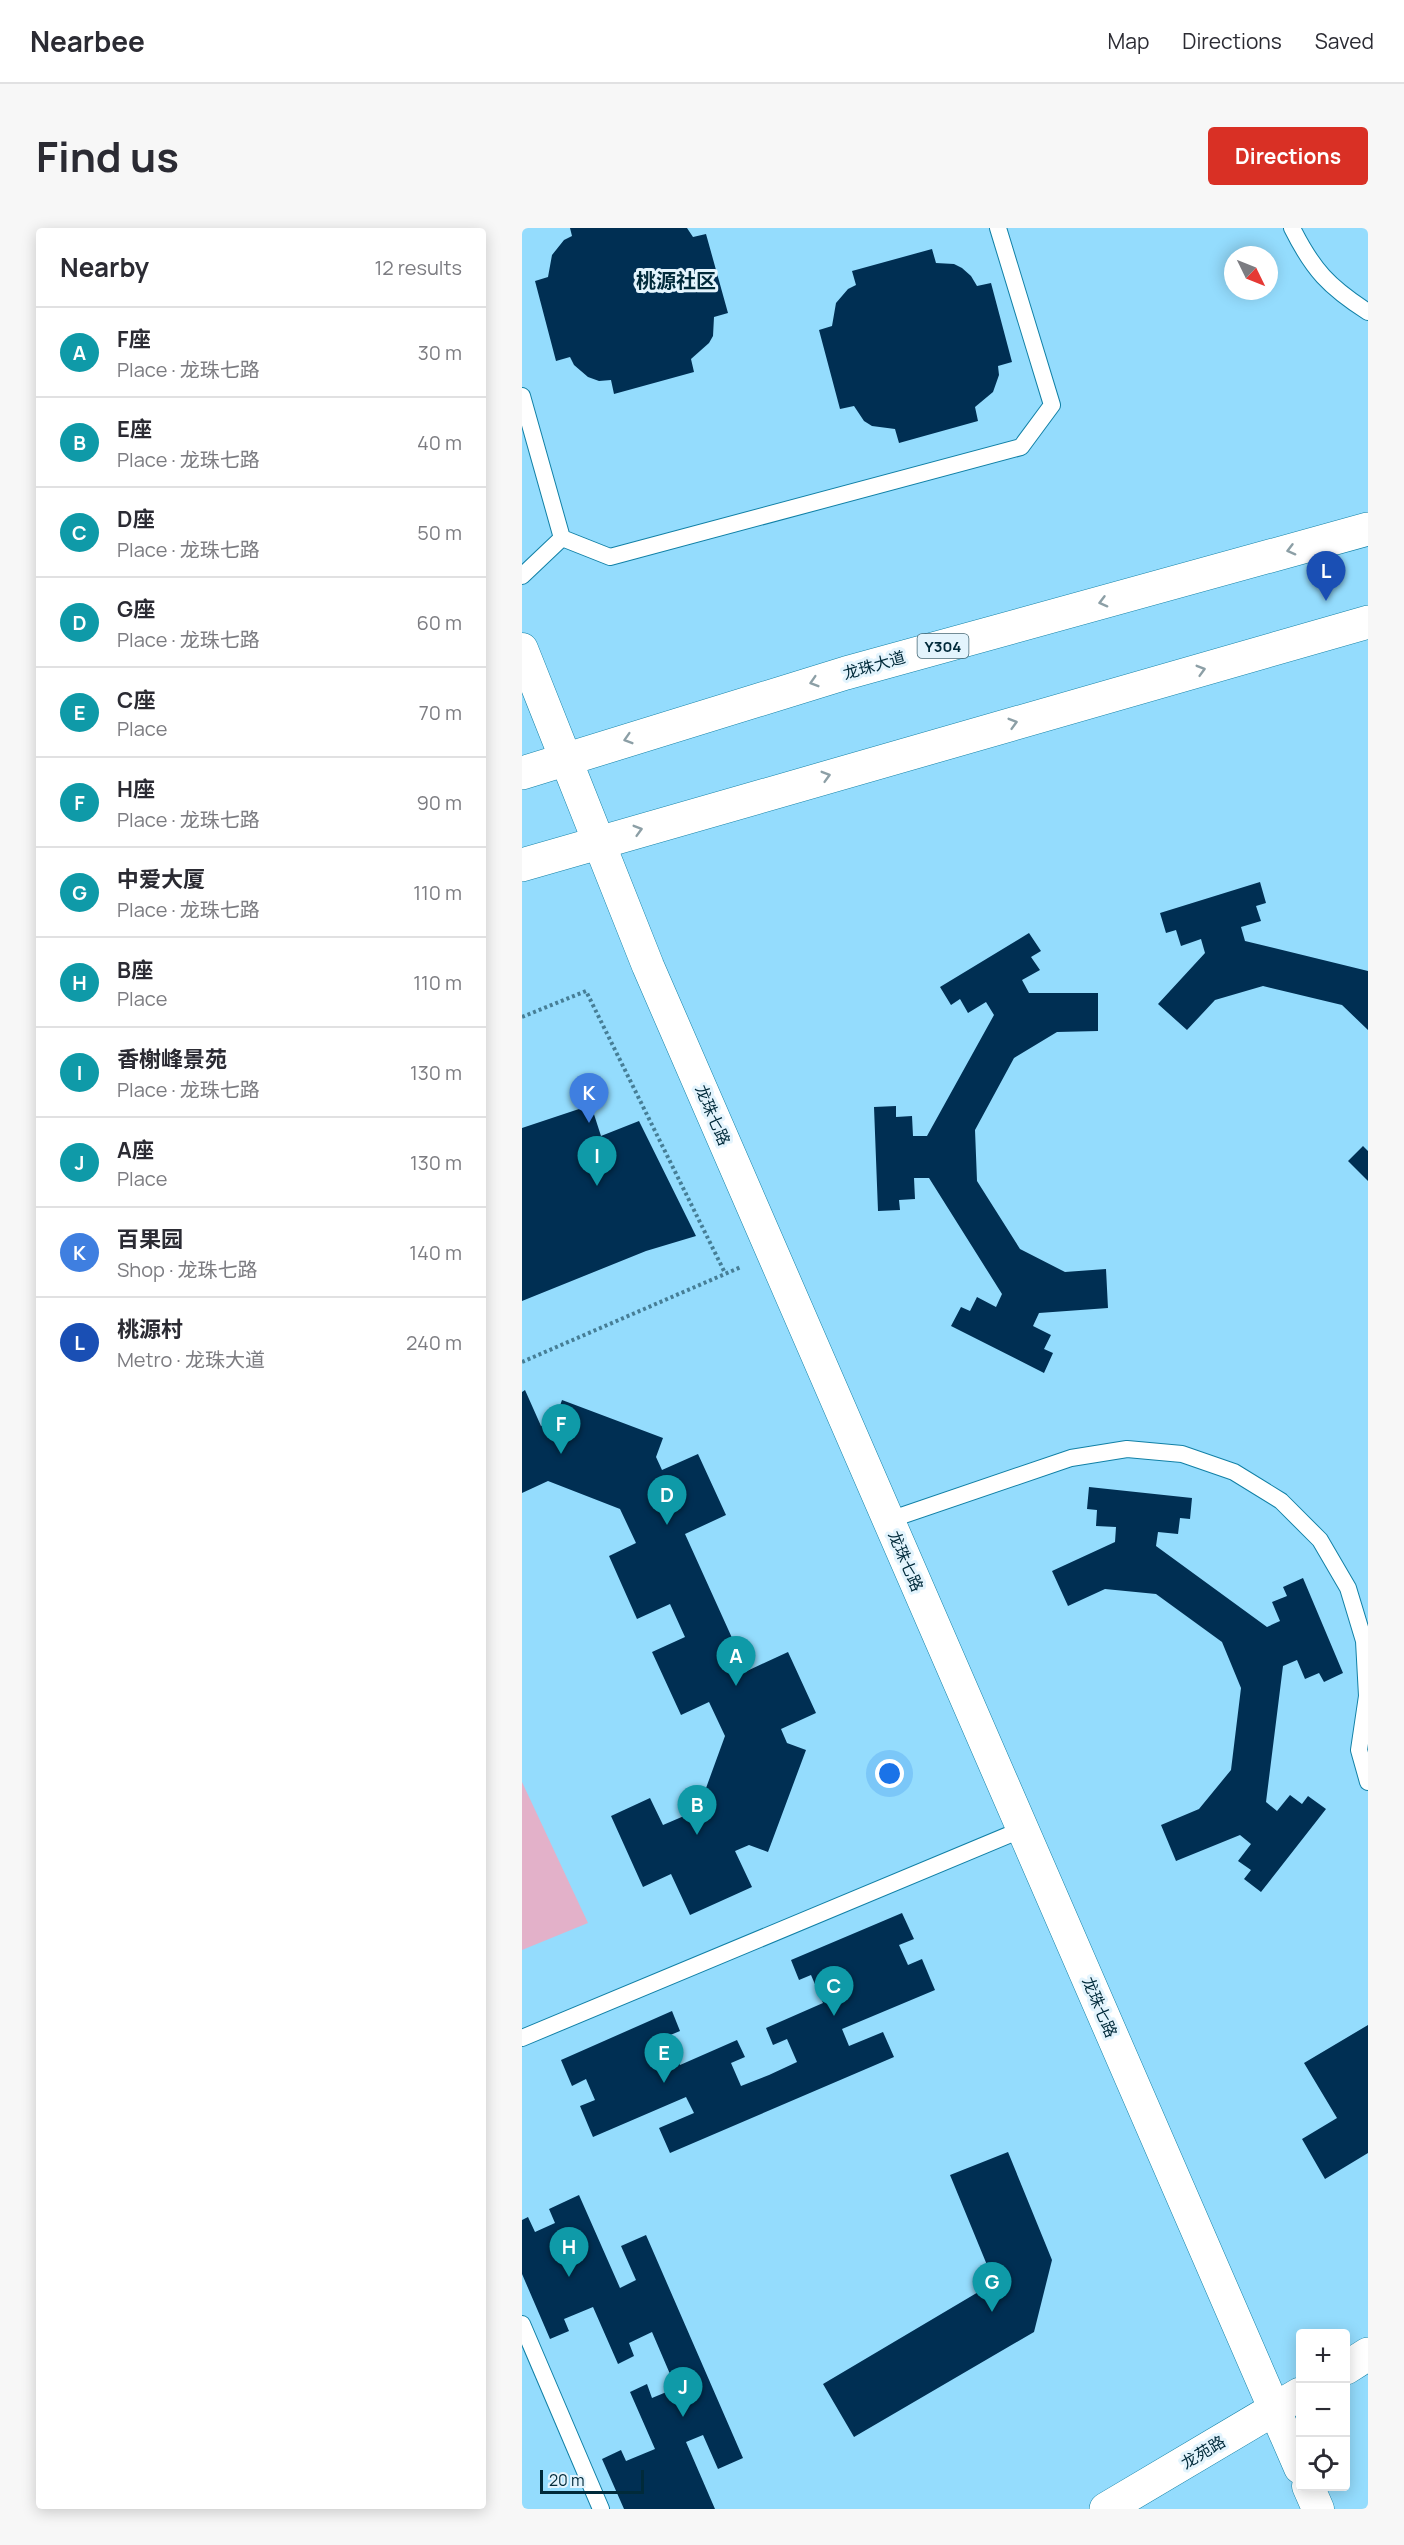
<!DOCTYPE html>
<html lang="en">
<head>
<meta charset="utf-8">
<style>
	:root { --surface:#fff; --page:#f7f7f7; --text:#2b2b33; --muted:#7c7c81; --line:#e1e1e2; --accent:#d93025 }
	body { margin:0; font-family:Manrope,"Noto Sans SC",sans-serif; background:var(--page); color:var(--text) }
	.controls { position:absolute; right:18px; bottom:18px; display:grid; overflow:hidden; border-radius:6px; box-shadow:0 3px 15px #0003 }
	.controls button { width:54px; height:54px; display:grid; place-items:center; padding:0; border:0; border-bottom:2px solid var(--line); background:var(--surface); color:var(--text); font:30px sans-serif }
	.compass { position:absolute; left:702px; top:18px; width:54px; height:54px; border-radius:50%; background:var(--surface); box-shadow:0 3px 15px #0003; rotate:133deg }
	.scale { position:absolute; left:18px; bottom:15px; width:104px; box-sizing:border-box; padding-left:6px; border:3px solid #002a3a; border-top:0; font-size:16px; line-height:21px; white-space:nowrap; color:#002a3a; -webkit-text-stroke:4px #e3f4fd; paint-order:stroke }
	.you { position:absolute; left:368px; top:1546px; width:21px; height:21px; margin:-15px; border:4px solid #fff; border-radius:50%; background:#1a73e8; box-shadow:0 0 0 9px #1a73e833 }
	.badge { display:grid; place-items:center; width:39px; height:39px; border-radius:50%; background:var(--accent); color:#fff; font-size:20px; font-weight:700 }
	.pin { position:absolute; translate:-50% -50px; filter:drop-shadow(0 2px 3px #0008) }
	.pin::after { content:''; position:absolute; top:32px; width:21px; height:18px; background:inherit; clip-path:polygon(0 0,100% 0,50% 100%) }
	.list { margin:0; padding:0; list-style:none }
	h2 { display:flex; justify-content:space-between; align-items:center; height:78px; margin:0; padding:0 24px; font-size:26px }
	h2 small { font-size:20px; font-weight:400; color:var(--muted) }
	.list li { display:grid; grid-template-columns:39px 1fr auto; gap:18px; align-items:center; box-sizing:border-box; height:90px; padding:0 24px; border-top:2px solid var(--line) }
	.list b { display:block; font-size:22px; white-space:nowrap }
	.list p { margin:0; font-size:20px; white-space:nowrap; color:var(--muted) }
	.list em { font-size:20px; font-style:normal; color:var(--muted) }
	.icon { flex:none; width:33px; height:33px; fill:none; stroke:currentColor; stroke-width:2; stroke-linecap:round; stroke-linejoin:round }
	.map { position:relative; flex:none; width:846px; height:2281px; overflow:hidden; border-radius:6px }
	header { display:flex; align-items:center; gap:36px; box-sizing:border-box; height:84px; padding:0 30px; background:var(--surface); border-bottom:2px solid var(--line) }
	header strong { font-size:28px }
	nav { display:flex; gap:33px; margin-inline-start:auto; font-size:21px }
	.intro { display:flex; align-items:center; justify-content:space-between; box-sizing:border-box; height:144px; padding:0 36px }
	h1 { margin:0; font-size:42px }
	.button { padding:15px 27px; border-radius:6px; background:var(--accent); color:#fff; font-size:21px; font-weight:700 }
	main { display:flex; gap:36px; padding:0 36px }
	aside { flex:1; background:var(--surface); border-radius:6px; box-shadow:0 3px 15px #0003 }
	.map>svg:first-child { display:block }
	.green { fill:#e3b1c9 }
	.building { fill:#002f53 }
	.lines { fill:none; stroke-linecap:round; stroke-linejoin:round }
	.lane-casing { stroke:#1180a6; stroke-width:18 }
	.street-casing { stroke:#1180a6; stroke-width:33 }
	.secondary-casing { stroke:#1180a6; stroke-width:34 }
	.primary-casing { stroke:#1180a6; stroke-width:34 }
	.path { stroke:#467e96; stroke-width:4; stroke-dasharray:3 3; stroke-linecap:butt }
	.lane { stroke:#fff; stroke-width:16 }
	.street { stroke:#fff; stroke-width:32 }
	.secondary { stroke:#fff; stroke-width:33 }
	.primary { stroke:#fff; stroke-width:33 }
	.oneway { stroke:#8c9fa6 }
	.labels { text-anchor:middle; dominant-baseline:central; stroke-width:6; stroke-linejoin:round; paint-order:stroke }
	.shield { fill:#e3f4fd; stroke:#446774; stroke-width:1.5 }
	.shield-label { font-size:15px; font-weight:bold; fill:#002a3a }
	.street-label { font-size:16px; fill:#002a3a; stroke:#e3f4fd }
	.quarter-label { font-size:20px; font-weight:bold; fill:#002a3a; stroke:#e3f4fd }
</style>
</head>
<body>
<header>
<strong>Nearbee</strong>
<nav><a>Map</a><a>Directions</a><a>Saved</a></nav>
</header>
<div class="intro"><h1>Find us</h1><a class="button">Directions</a></div>
<main>
<aside>
<h2>Nearby<small>12 results</small></h2>
<ul class="list">
<li><span class="badge" style="background:#0f9aa8">A</span><div><b>F座</b><p>Place · 龙珠七路</p></div><em>30 m</em></li>
<li><span class="badge" style="background:#0f9aa8">B</span><div><b>E座</b><p>Place · 龙珠七路</p></div><em>40 m</em></li>
<li><span class="badge" style="background:#0f9aa8">C</span><div><b>D座</b><p>Place · 龙珠七路</p></div><em>50 m</em></li>
<li><span class="badge" style="background:#0f9aa8">D</span><div><b>G座</b><p>Place · 龙珠七路</p></div><em>60 m</em></li>
<li><span class="badge" style="background:#0f9aa8">E</span><div><b>C座</b><p>Place</p></div><em>70 m</em></li>
<li><span class="badge" style="background:#0f9aa8">F</span><div><b>H座</b><p>Place · 龙珠七路</p></div><em>90 m</em></li>
<li><span class="badge" style="background:#0f9aa8">G</span><div><b>中爱大厦</b><p>Place · 龙珠七路</p></div><em>110 m</em></li>
<li><span class="badge" style="background:#0f9aa8">H</span><div><b>B座</b><p>Place</p></div><em>110 m</em></li>
<li><span class="badge" style="background:#0f9aa8">I</span><div><b>香榭峰景苑</b><p>Place · 龙珠七路</p></div><em>130 m</em></li>
<li><span class="badge" style="background:#0f9aa8">J</span><div><b>A座</b><p>Place</p></div><em>130 m</em></li>
<li><span class="badge" style="background:#3f7fe0">K</span><div><b>百果园</b><p>Shop · 龙珠七路</p></div><em>140 m</em></li>
<li><span class="badge" style="background:#1a4fb4">L</span><div><b>桃源村</b><p>Metro · 龙珠大道</p></div><em>240 m</em></li>
</ul>
</aside>
<div class="map">
<svg width="846" height="2281" viewBox="0 0 846 2281">
	<rect width="100%" height="100%" fill="#94dcfd"/>
	<path class="green" d="M0,1554L66,1695L0,1722Z"/>
	<path class="building" d="M48,0H165L171,9L184,6L206,85L192,89L191,108L187,115L169,131L172,144L92,166L89,152L77,153L66,149L52,137L48,129L34,133L13,53L26,49L30,27L42,12L50,8Z
		M410,21L414,35L432,36L440,40L449,48L455,58L469,55L490,134L476,138L477,147L471,164L453,179L456,193L377,215L373,201L350,198L342,193L332,178L318,181L297,102L310,98L314,75L326,61L334,57L330,43Z
		M738,654L744,675L734,678L739,693L719,699L723,713L846,743V802L820,777L741,758L693,772L665,802L636,776L683,725L679,711L659,718L654,702L644,705L638,685Z
		M507,705L519,723L509,729L518,742L500,752L507,765H576V803L535,804L492,830L453,902L455,953L498,1021L543,1044L584,1041L586,1080L517,1085L511,1098L529,1107L522,1121L531,1125L522,1145L429,1098L439,1079L448,1083L455,1069L474,1079L480,1066L407,950H392L393,971L377,972L378,982L356,983L352,879L374,878V889L390,888L391,908H405L472,787L464,774L446,785L438,771L429,777L418,759Z
		M69,877L79,908L117,893L174,1008L124,1023L0,1073V900Z
		M841,918L846,923V953L826,933Z
		M3,1162L19,1198L33,1192L40,1172L141,1210L134,1229L140,1242L176,1226L204,1287L163,1306L225,1443L266,1424L294,1485L259,1501L265,1515L284,1522L246,1624L227,1617L213,1623L230,1659L168,1687L149,1646L121,1659L89,1588L128,1570L141,1597L176,1582L203,1508L187,1474L159,1487L130,1424L163,1409L148,1376L115,1391L87,1328L114,1315L98,1281L26,1253L0,1265V1164Z
		M567,1259L670,1270L668,1291L658,1290L656,1306L636,1304L634,1318L745,1399L758,1393L750,1374L765,1368L761,1359L781,1350L821,1445L802,1454L797,1445L783,1451L775,1432L761,1438L744,1574L755,1583L768,1567L780,1576L786,1568L804,1581L739,1664L722,1651L729,1642L716,1633L729,1616L718,1607L654,1633L639,1597L677,1581L709,1542L719,1460L700,1414L634,1366L583,1361L546,1378L530,1343L593,1314L594,1299L574,1298L575,1282L565,1281Z
		M380,1685L392,1711L377,1717L386,1737L400,1731L413,1762L320,1801L327,1818L361,1804L372,1829L148,1925L137,1900L172,1885L164,1869L71,1909L58,1878L73,1872L64,1851L50,1858L39,1832L150,1783L158,1803L146,1808L158,1837L215,1812L223,1829L209,1835L219,1858L247,1847L275,1834L265,1811L251,1817L244,1800L301,1775L289,1747L277,1752L269,1732Z
		M846,1797V1925L803,1951L780,1911L815,1890L782,1835Z
		M486,1924L530,2032L512,2104L332,2209L301,2156L458,2063L465,2037L428,1947Z
		M57,1967L98,2060L114,2052L99,2018L124,2007L221,2230L196,2241L181,2207L164,2214L193,2281H102L80,2231L99,2222L104,2233L133,2221L108,2164L125,2156L130,2170L154,2160L130,2104L107,2115L112,2128L96,2136L71,2079L42,2091L47,2103L28,2111L0,2046V1992L6,1989L13,2004L33,1995L27,1981Z"/>
	<g class="lines">
		<defs>
			<path id="lane" d="M770,0C791,42 807,59 846,84
				M0,168L40,310L88,329L499,219L530,177L476,0
				M0,348L40,310
				M367,1292L549,1230L605,1221L660,1226L712,1244L759,1273L798,1312L826,1360L842,1413L845,1468L837,1522L846,1554
				M0,1810L501,1601
				M0,2096L79,2281"/>
			<path id="street" d="M0,421L126,738L778,2240
				M786,2258L796,2281"/>
			<path id="secondary" d="M824,2140L846,2126
				M584,2281L778,2166"/>
			<path id="primary" d="M0,545L324,445L846,301
				M0,637L846,394"/>
		</defs>
		<use href="#lane" class="lane-casing"/>
		<use href="#street" class="street-casing"/>
		<use href="#secondary" class="secondary-casing"/>
		<use href="#primary" class="primary-casing"/>
		<path class="path" d="M0,789L64,763L203,1045
			M0,1134L219,1039"/>
		<use href="#lane" class="lane"/>
		<use href="#street" class="street"/>
		<use href="#secondary" class="secondary"/>
		<use href="#primary" class="primary"/>
	</g>
	<defs><path id="oneway-chevron" d="M-2-3.5L2.5 0L-2 3.5" fill="none" stroke-width="1.6" stroke-linecap="round" stroke-linejoin="round" transform="scale(1.5)"/></defs>
	<g class="oneway">
		<use href="#oneway-chevron" transform="translate(769 322) rotate(165)"/>
		<use href="#oneway-chevron" transform="translate(581 374) rotate(165)"/>
		<use href="#oneway-chevron" transform="translate(679 442) rotate(-16)"/>
		<use href="#oneway-chevron" transform="translate(292 454) rotate(163)"/>
		<use href="#oneway-chevron" transform="translate(491 495) rotate(-16)"/>
		<use href="#oneway-chevron" transform="translate(106 511) rotate(163)"/>
		<use href="#oneway-chevron" transform="translate(304 548) rotate(-16)"/>
		<use href="#oneway-chevron" transform="translate(116 602) rotate(-16)"/>
	</g>
	<g class="labels">
		<rect class="shield" x="395.5" y="406" width="51" height="24" rx="4.5"/>
		<g class="shield-label">
			<text x="421" y="418">Y304</text>
		</g>
		<g class="street-label">
			<text transform="translate(352 437) rotate(-16)">龙珠大道</text>
			<text transform="translate(191 887) rotate(67)">龙珠七路</text>
			<text transform="translate(384 1333) rotate(67)">龙珠七路</text>
			<text transform="translate(578 1779) rotate(67)">龙珠七路</text>
			<text transform="translate(681 2224) rotate(-31)">龙苑路</text>
		</g>
		<g class="quarter-label">
			<text x="154" y="52">桃源社区</text>
		</g>
	</g>
</svg>
<div class="controls">
<button>+</button>
<button>−</button>
<button><svg class="icon" aria-label="locate" viewBox="0 0 24 24"><circle cx="12" cy="12" r="6"/><path d="M12 2v4M12 18v4M2 12h4M18 12h4"/></svg></button>
</div>
<svg class="compass" viewBox="-18 -18 36 36"><path d="M0-13l5 13h-10z" fill="#e53935"/><path d="M0 13l5-13h-10z" fill="#7c7c81"/></svg>
<div class="scale">20 m</div>
<div class="you"></div>
<div class="pin badge" style="left:214px;top:1458px;background:#0f9aa8">A</div>
<div class="pin badge" style="left:175px;top:1607px;background:#0f9aa8">B</div>
<div class="pin badge" style="left:312px;top:1788px;background:#0f9aa8">C</div>
<div class="pin badge" style="left:145px;top:1297px;background:#0f9aa8">D</div>
<div class="pin badge" style="left:142px;top:1855px;background:#0f9aa8">E</div>
<div class="pin badge" style="left:39px;top:1226px;background:#0f9aa8">F</div>
<div class="pin badge" style="left:470px;top:2084px;background:#0f9aa8">G</div>
<div class="pin badge" style="left:47px;top:2049px;background:#0f9aa8">H</div>
<div class="pin badge" style="left:75px;top:958px;background:#0f9aa8">I</div>
<div class="pin badge" style="left:161px;top:2189px;background:#0f9aa8">J</div>
<div class="pin badge" style="left:67px;top:895px;background:#3f7fe0">K</div>
<div class="pin badge" style="left:804px;top:373px;background:#1a4fb4">L</div>
</div>
</main>
</body>
</html>
